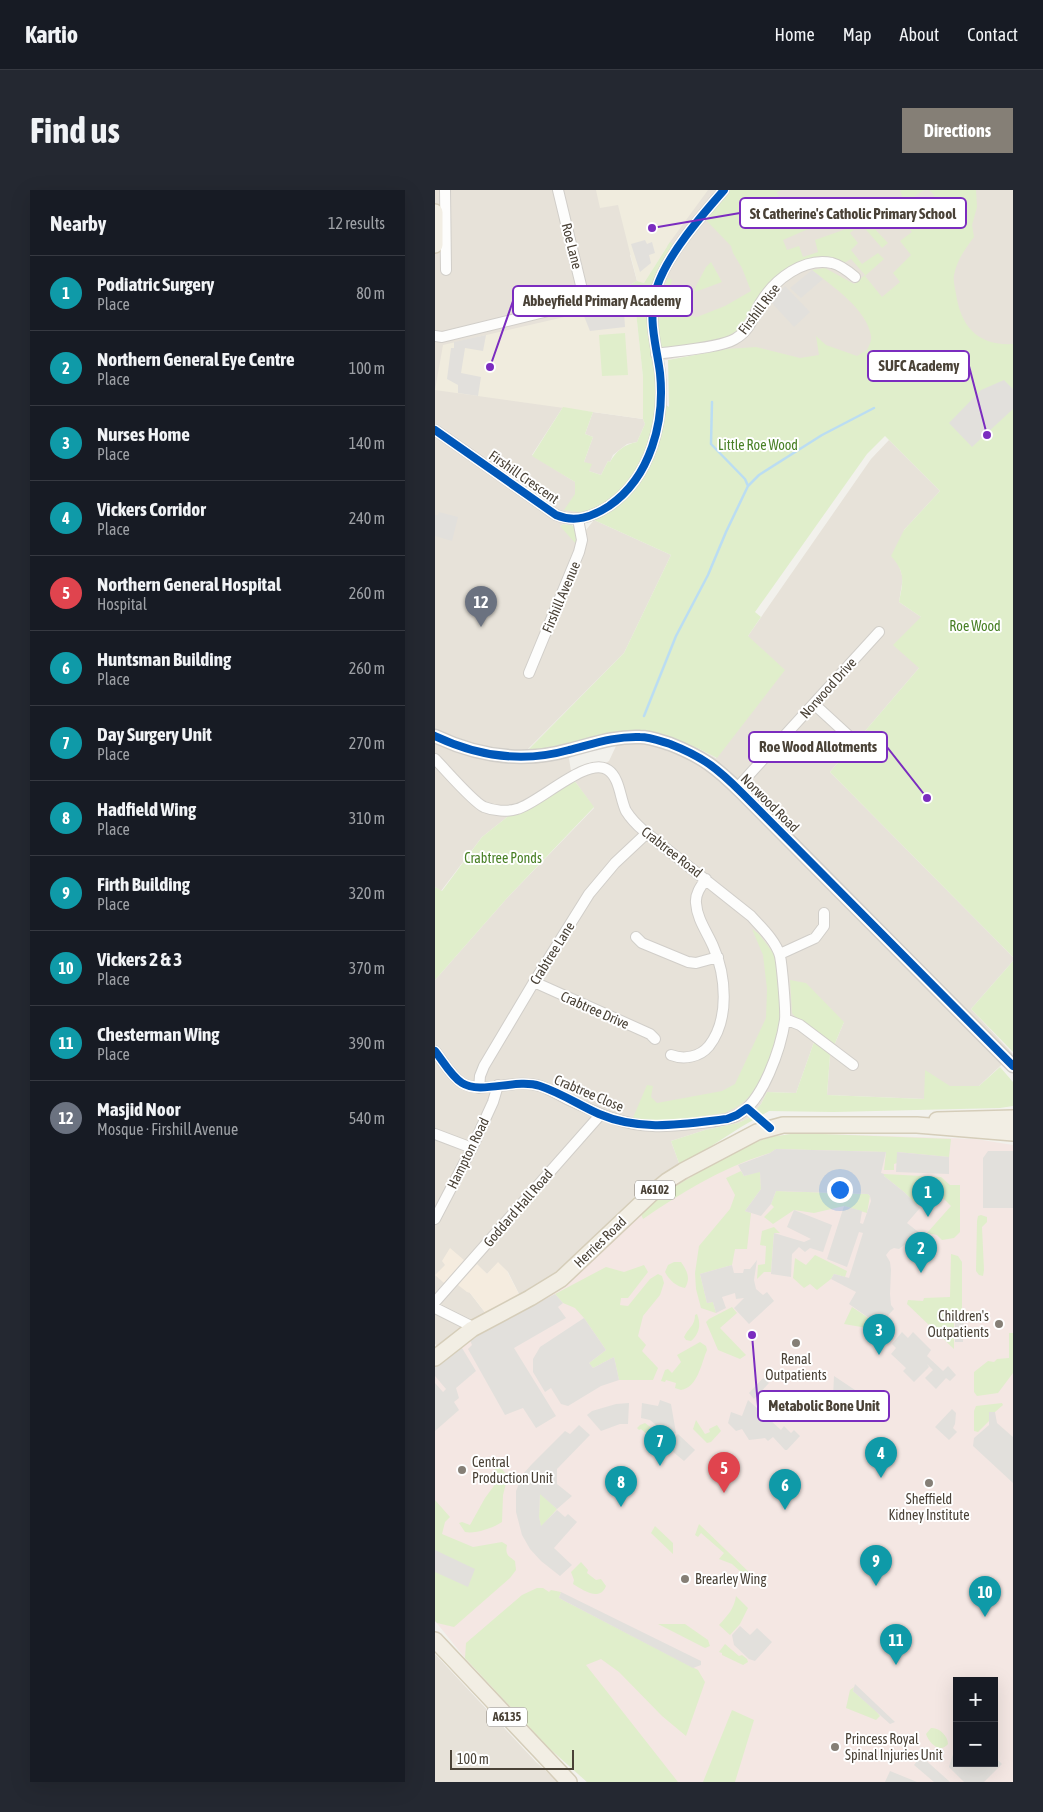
<!DOCTYPE html>
<html lang="en">
<head>
<meta charset="utf-8">
<style>
	:root { --surface:#171b24; --page:#242831; --text:#f1f3f6; --muted:#9ea1a6; --line:#363941; --accent:#857f76 }
	body { margin:0; font-family:"Asap Condensed",sans-serif; background:var(--page); color:var(--text) }
	.controls { position:absolute; right:15px; bottom:15px; display:grid; overflow:hidden; border-radius:0px; box-shadow:0 5px 20px #0002 }
	.controls button { width:45px; height:45px; display:grid; place-items:center; padding:0; border:0; border-bottom:1px solid var(--line); background:var(--surface); color:var(--text); font:25px sans-serif }
	.scale { position:absolute; left:15px; bottom:12px; width:124px; box-sizing:border-box; padding-left:5px; border:2px solid #4a4237; border-top:0; font-size:14px; line-height:18px; white-space:nowrap; color:#4a4237; -webkit-text-stroke:4px #fff; paint-order:stroke }
	.you { position:absolute; left:404px; top:999px; width:18px; height:18px; margin:-12px; border:4px solid #fff; border-radius:50%; background:#1a73e8; box-shadow:0 0 0 8px #1a73e833 }
	.badge { display:grid; place-items:center; width:32px; height:32px; border-radius:50%; background:var(--accent); color:#fff; font-size:16px; font-weight:700 }
	.pin { position:absolute; translate:-50% -41px; filter:drop-shadow(0 1px 2px #0008) }
	.pin::after { content:''; position:absolute; top:26px; width:18px; height:15px; background:inherit; clip-path:polygon(0 0,100% 0,50% 100%) }
	.list { margin:0; padding:0; list-style:none }
	h2 { display:flex; justify-content:space-between; align-items:center; height:65px; margin:0; padding:0 20px; font-size:21px }
	h2 small { font-size:16px; font-weight:400; color:var(--muted) }
	.list li { display:grid; grid-template-columns:32px 1fr auto; gap:15px; align-items:center; box-sizing:border-box; height:75px; padding:0 20px; border-top:1px solid var(--line) }
	.list b { display:block; font-size:19px; white-space:nowrap }
	.list p { margin:0; font-size:16px; white-space:nowrap; color:var(--muted) }
	.list em { font-size:16px; font-style:normal; color:var(--muted) }
	.map { position:relative; flex:none; width:578px; height:1592px; overflow:hidden; border-radius:0px }
	header { display:flex; align-items:center; gap:30px; box-sizing:border-box; height:70px; padding:0 25px; background:var(--surface); border-bottom:1px solid var(--line) }
	header strong { font-size:24px }
	nav { display:flex; gap:28px; margin-inline-start:auto; font-size:18px }
	.intro { display:flex; align-items:center; justify-content:space-between; box-sizing:border-box; height:120px; padding:0 30px }
	h1 { margin:0; font-size:35px }
	.button { padding:12px 22px; border-radius:0px; background:var(--accent); color:#fff; font-size:18px; font-weight:700 }
	main { display:flex; gap:30px; padding:0 30px }
	aside { flex:1; background:var(--surface); border-radius:0px; box-shadow:0 5px 20px #0002 }
	.map>svg:first-child { display:block }
	.residential { fill:#e7e2d9 }
	.commercial { fill:#f5ecdf }
	.education { fill:#f0ecde }
	.medical { fill:#f4e7e3; fill-rule:evenodd }
	.green { fill:#e0eecb }
	.parking { fill:#e2e0dc }
	.lines { fill:none; stroke-linecap:round; stroke-linejoin:round }
	.stream { stroke:#bbddf2; stroke-width:2.5 }
	.minor-casing { stroke:#d1cec9; stroke-width:12 }
	.tertiary-casing { stroke:#d1cec9; stroke-width:15 }
	.primary-casing { stroke:#d5cdb9; stroke-width:18 }
	.minor { stroke:#fdfdfc; stroke-width:10 }
	.tertiary { stroke:#fdfdfc; stroke-width:12 }
	.primary { stroke:#f2eee4; stroke-width:15 }
	.cycleway-casing { stroke:#fff; stroke-width:11 }
	.cycleway { stroke:#0057b8; stroke-width:8 }
	.poi-dot { fill:#857f76; stroke:#fff; stroke-width:2 }
	.labels { text-anchor:middle; dominant-baseline:central; stroke-width:4; stroke-linejoin:round; paint-order:stroke }
	.shield { fill:#fff; stroke:#807b73; stroke-width:1 }
	.shield-label { font-size:12px; font-weight:bold; fill:#4a4237 }
	.street-label { font-size:14px; fill:#4a4237; stroke:#fff }
	.park-label { font-size:14px; fill:#498026; stroke:#fff }
	.poi-label { font-size:14px; fill:#4a4237; stroke:#fff; text-anchor:start }
	.leader { fill:none; stroke:#7b2cbf; stroke-width:2 }
	.callout-dot { fill:#7b2cbf; stroke:#fff; stroke-width:2 }
	.callout { fill:#fff; stroke:#7b2cbf; stroke-width:2 }
	.callout-label { font-size:15px; text-anchor:middle; font-weight:bold; fill:#4a4237 }
</style>
</head>
<body>
<header>
<strong>Kartio</strong>
<nav><a>Home</a><a>Map</a><a>About</a><a>Contact</a></nav>
</header>
<div class="intro"><h1>Find us</h1><a class="button">Directions</a></div>
<main>
<aside>
<h2>Nearby<small>12 results</small></h2>
<ul class="list">
<li><span class="badge" style="background:#0f9aa8">1</span><div><b>Podiatric Surgery</b><p>Place</p></div><em>80 m</em></li>
<li><span class="badge" style="background:#0f9aa8">2</span><div><b>Northern General Eye Centre</b><p>Place</p></div><em>100 m</em></li>
<li><span class="badge" style="background:#0f9aa8">3</span><div><b>Nurses Home</b><p>Place</p></div><em>140 m</em></li>
<li><span class="badge" style="background:#0f9aa8">4</span><div><b>Vickers Corridor</b><p>Place</p></div><em>240 m</em></li>
<li><span class="badge" style="background:#e0444e">5</span><div><b>Northern General Hospital</b><p>Hospital</p></div><em>260 m</em></li>
<li><span class="badge" style="background:#0f9aa8">6</span><div><b>Huntsman Building</b><p>Place</p></div><em>260 m</em></li>
<li><span class="badge" style="background:#0f9aa8">7</span><div><b>Day Surgery Unit</b><p>Place</p></div><em>270 m</em></li>
<li><span class="badge" style="background:#0f9aa8">8</span><div><b>Hadfield Wing</b><p>Place</p></div><em>310 m</em></li>
<li><span class="badge" style="background:#0f9aa8">9</span><div><b>Firth Building</b><p>Place</p></div><em>320 m</em></li>
<li><span class="badge" style="background:#0f9aa8">10</span><div><b>Vickers 2 &amp; 3</b><p>Place</p></div><em>370 m</em></li>
<li><span class="badge" style="background:#0f9aa8">11</span><div><b>Chesterman Wing</b><p>Place</p></div><em>390 m</em></li>
<li><span class="badge" style="background:#6b7280">12</span><div><b>Masjid Noor</b><p>Mosque · Firshill Avenue</p></div><em>540 m</em></li>
</ul>
</aside>
<div class="map">
<svg width="578" height="1592" viewBox="0 0 578 1592">
	<rect width="100%" height="100%" fill="#f2f1ec"/>
	<path class="residential" d="M0,0H578V186L546,200L292,159L219,172L213,133L238,55L195,65L202,91L165,112L164,122H151L108,214L128,217L97,265L140,292V304L149,323L125,336L143,350L159,330L236,365L189,463L91,561L132,556L137,587L81,620L47,647L6,701L0,697Z
		M158,222L208,229L210,234L202,252L192,254L178,265L175,272L173,271L166,285L154,281L149,272L158,247L150,244Z
		M454,250L505,301L469,340L464,376L468,388L464,412L486,427L484,478L395,582L578,767V771L536,819L578,864L544,896H515L490,909L392,905L395,865L409,832L379,852L361,903L332,902L326,914L314,928L303,933L270,940L236,951L245,976L130,1078L86,1108L73,1082L63,1073L52,1084L42,1075L35,1103L52,1125L4,1158L0,1154V790L73,707L159,618L139,590L174,571L188,541L222,543L251,552L281,568L313,446L436,269Z
		M0,1464L101,1572L123,1592H0Z"/>
	<path class="commercial" d="M15,1058L29,1070L9,1093L0,1085L10,1075L7,1071Z
		M63,1072L72,1081L86,1108L52,1125L35,1103L32,1102L23,1095L42,1074L52,1084Z"/>
	<path class="education" d="M161,0H273L235,52L209,93L202,91L183,15L165,18Z
		M151,122H201L208,187V229L0,200L8,155Z"/>
	<path class="medical" d="M362,943L541,949L578,955V1592H152L114,1558L30,1468L0,1431V1174L25,1152L136,1087L229,1003L271,978L315,954L336,947ZM522,1491H559V1573H522Z"/>
	<path class="green" d="M295,0H347L342,2L347,15L336,21L341,31L373,19L380,36L348,50L352,60L364,56L368,67L383,62L380,50L411,39L409,32L438,23L440,26L460,14L463,17L437,36L453,53L447,58L426,34L415,43L423,53L416,60L427,74L443,63L449,69L430,86L447,107L465,92L458,83L476,65L465,51L477,42L470,33L496,13L499,5L494,0H541L542,17L537,35L539,47C530,59 522,70 519,85C518,91 520,98 521,104C526,137 543,156 578,154V767L395,582L484,478L458,455L486,427L464,412C468,391 471,383 456,366L469,340L505,301L450,246L432,264L320,422L326,427L313,446L350,480L282,568C252,552 224,540 189,541C170,541 151,550 133,555C119,559 104,560 91,562L189,463L236,365L159,330C213,300 220,272 231,215L234,217L233,170L292,159L321,157L365,168L384,165L381,146L391,155L422,166L432,160C434,156 437,150 436,146C432,119 397,96 377,80L390,78L419,94L430,85L416,69L407,74L394,69L331,97L319,112L308,133L301,141L291,148L243,157H227C214,141 225,105 233,88L237,90L233,104V123L262,127L290,116L316,101L307,78L298,63L296,56L269,28Z
		M466,0H489L470,13L465,1Z
		M235,52L239,55L217,99L222,186V213L218,238L209,263L200,282L185,301L169,313L149,323L129,320L140,304V292L97,266L128,217L158,222L150,244L158,247L149,272L157,274L154,281L166,285L173,271L175,272C181,261 190,254 202,252L210,234L208,229V187L201,122H164V112L202,91L209,93Z
		M276,72L287,92L260,102V98L271,77Z
		M190,143L193,185L167,186L164,145Z
		M129,334L137,335L141,339L143,350L141,354L125,336Z
		M139,590L159,617L73,707L0,790V697L7,701L47,647L81,620Z
		M317,739L324,744L339,764L343,783L347,828L336,865L324,892L315,906L305,915L290,923L219,933L197,930L212,895L218,896L216,907L222,913L287,901L300,894L331,828L332,799L328,765Z
		M578,771V862L536,819Z
		M355,790L371,793L409,832L395,865L392,905L489,909L490,880L515,896H544L565,877L578,892V916L565,918L399,922L334,921L306,937L245,976L236,951L270,940L303,933L314,928L326,914L332,902L361,903L379,852L357,823Z
		M362,943L516,949L514,967L462,962V973L459,974V980H449L451,962L341,959L335,963C288,977 248,1002 208,1029L206,1024L229,1003L271,978L315,954L336,947Z
		M306,981L309,986L325,981L326,999L310,1021L316,1023L312,1059H300L297,1075L265,1084L272,1113L278,1112L281,1123L266,1118L261,1099L260,1083L264,1056L295,1019L300,1005L291,988Z
		M449,984L506,987L515,995H525V1042L519,1048L507,1050L502,1045L492,1043L516,1016L499,999L482,1015L469,1002L449,986Z
		M341,1001L433,1004L435,1006L432,1023L409,1016L379,1023L359,1020L338,1034L329,1027L339,1017L336,1014Z
		M546,1025L552,1027V1032L547,1037L549,1080L548,1086L544,1085L541,1081L542,1031L543,1026Z
		M339,1037L345,1043H339L336,1082H329L322,1089L323,1075L330,1074L331,1056L325,1055L327,1041Z
		M516,1064L523,1066L527,1072V1121L519,1122V1159L472,1114L473,1110L488,1111L489,1108L515,1107Z
		M380,1065L412,1081L410,1087L399,1084L396,1089L382,1100L375,1094L369,1098L358,1088L360,1068L371,1075Z
		M239,1072H246C252,1081 256,1088 250,1098C242,1097 234,1090 230,1082L233,1075Z
		M209,1075L213,1082L193,1108H186L185,1115L193,1116L215,1089L223,1084L227,1086L229,1093L225,1105L208,1126L203,1146L211,1155L207,1161L223,1178L218,1190H184L179,1167L158,1178L154,1173L171,1160L149,1128L140,1118L128,1113L120,1104L171,1077L189,1082Z
		M297,1117L302,1123L285,1138L311,1165L305,1169L283,1160L271,1132L274,1129Z
		M417,1117L438,1131L432,1138L409,1134Z
		M262,1124C266,1134 265,1143 256,1151L251,1150L249,1147C253,1138 260,1136 260,1125Z
		M574,1143H578V1183L563,1203L542,1206L539,1202V1182L553,1171L559,1172L562,1169L574,1168Z
		M265,1152L271,1156L272,1160C266,1174 263,1197 246,1200L240,1198L241,1193L231,1190L230,1192L226,1191L230,1180L233,1179L237,1183L246,1172L242,1165Z
		M567,1213L568,1215L560,1222H554L555,1230L543,1242L539,1241V1221L541,1216Z
		M261,1230L270,1244L275,1242L274,1239L282,1235L286,1241L276,1252L272,1253L258,1239Z
		M210,1233L225,1244L229,1250L226,1252L218,1246L216,1248L206,1239L204,1240L202,1238L205,1235Z
		M64,1276L73,1286L68,1305L67,1332C58,1338 41,1344 30,1342L24,1333L27,1332L35,1335L50,1308L61,1293L54,1285Z
		M105,1303L122,1319L106,1337L104,1327Z
		M0,1310L15,1327L10,1332L7,1344L38,1357L67,1352L72,1355C70,1364 73,1366 80,1371L81,1380L75,1388L19,1437L2,1433L0,1431Z
		M264,1334L317,1385L307,1383L297,1374L284,1369L289,1363L266,1343L263,1347L260,1345Z
		M220,1336L238,1353V1364L216,1343Z
		M146,1372L153,1380L152,1383L161,1390L166,1389L171,1396C165,1412 148,1400 138,1394L139,1390L136,1382Z
		M102,1398H108L114,1402L116,1400L126,1402L124,1408L263,1480L270,1492L251,1546L227,1526L184,1482L166,1469L151,1475L243,1592H152L114,1558L30,1468L31,1453L87,1405Z
		M301,1406L313,1418L305,1434L295,1445L284,1435C293,1425 299,1419 301,1406Z
		M223,1434H250L273,1450L275,1456L270,1458Z
		M290,1454L304,1466L307,1465L312,1469L313,1472L308,1475L287,1465V1463L284,1462Z
		M419,1497L418,1501L440,1520L445,1526L441,1530L411,1518L415,1500Z
		M297,1520L319,1530L300,1592H268Z
		M496,1538C504,1537 513,1546 513,1554C505,1564 494,1553 491,1544Z"/>
	<path class="parking" d="M210,50L212,54L217,52L220,63L214,65L216,73L205,82L196,54Z
		M377,80L388,89L366,108L355,98Z
		M350,96L375,122L359,137L335,111Z
		M157,122H189L190,137L155,141L149,126Z
		M51,145L48,161L30,158L26,183L46,187L43,206L23,203V195L12,189L16,158H19V152Z
		M569,190L578,199V219L537,257L514,233L546,200Z
		M4,322L23,327L17,351L0,346V325H3Z
		M341,959L451,962L446,983L449,984V986L469,1002L485,1018L472,1033L486,1044L480,1052H473L464,1059L459,1058L455,1060L451,1065L455,1072L456,1080L455,1104L456,1115L459,1119L444,1135L414,1114L421,1102L396,1089L399,1084L414,1088L428,1043L424,1042L412,1077L392,1069L409,1016L427,1021L425,1033L428,1034L436,1011L435,1006L433,1004L341,1001L336,1014L326,1026L310,1021L326,999L325,982L309,986L303,975L335,963Z
		M553,961H578V1018H548V968Z
		M462,962L514,967V984L461,982Z
		M359,1020L397,1035L388,1062L375,1058L370,1062L364,1057L357,1064L356,1087L336,1084L339,1043L369,1052L376,1049L352,1037Z
		M322,1070L319,1090L321,1099L328,1105L332,1102L339,1111L314,1134L299,1118L309,1108L301,1109L300,1103L287,1107L291,1118L281,1123L278,1112L272,1113L265,1084L297,1075L299,1083H308L309,1079H315Z
		M120,1104L128,1113L123,1117L131,1128L79,1158L121,1226L101,1238L88,1218L70,1225L33,1159L37,1155L35,1150Z
		M520,1122H529L528,1152H520Z
		M149,1128L171,1160L154,1173L158,1178L179,1167L184,1190L166,1196L133,1216L126,1214L116,1198L110,1202L98,1182V1169L105,1157Z
		M478,1142L496,1160L492,1166L508,1181L513,1176L521,1185L515,1191L511,1188L501,1199L490,1188L498,1180L492,1174L494,1177L479,1192L468,1181L471,1178L456,1164L461,1158L457,1154L467,1142L473,1148Z
		M24,1153L41,1181L21,1198L24,1208L19,1212L24,1220L0,1241V1193L8,1202L11,1199L0,1186V1176Z
		M399,1186L420,1200L408,1218L401,1212L402,1210L398,1207Z
		M328,1188L334,1193L319,1209L314,1203Z
		M225,1210L236,1214L241,1243L234,1246L215,1230L206,1228L207,1213L223,1216Z
		M313,1210L346,1240L349,1236L356,1243L359,1240L365,1246L352,1260H350L338,1247L333,1251L330,1248L314,1250L307,1239L301,1241L293,1233L296,1222L307,1226Z
		M194,1213L193,1234H185L166,1241L152,1225L157,1221L181,1214Z
		M517,1219L521,1223L520,1234L518,1238L522,1242L514,1250L500,1237Z
		M554,1222H560L562,1233L578,1247V1293L538,1256L539,1248L554,1235Z
		M144,1235L155,1245L122,1279V1294L137,1306L122,1319L105,1304L104,1327L106,1336L122,1320L130,1327L133,1324L142,1332L119,1358L137,1375L125,1386L106,1371L95,1359L87,1345L81,1322V1301L88,1284L97,1274L130,1241L135,1244Z
		M243,1244L260,1260L249,1271L231,1256Z
		M0,1360L40,1379L33,1397L0,1382Z
		M126,1402L266,1471V1475L258,1478L124,1408Z
		M305,1436L315,1445L322,1438L337,1452L320,1471L314,1469L299,1455L297,1445Z
		M420,1494L460,1532L455,1534L418,1501Z
		M522,1558V1573H559L562,1569L567,1574L549,1592H529L514,1577L519,1561Z
		M486,1566L515,1592H499L479,1575Z
		M455,1581L482,1592H450Z"/>
	<g class="lines">
		<path class="stream" d="M277,212L276,254L310,289L313,296
			M209,526L241,446L273,385L291,342L313,296L324,285L387,245L439,218"/>
		<defs>
			<path id="minor" d="M10,0L11,80
				M0,146L7,147L150,112L123,0
				M221,164C240,161 285,158 300,149C316,140 318,126 326,112C340,89 369,67 397,73C405,75 413,81 420,87
				M0,240L121,325C140,333 157,327 174,316C216,287 230,231 225,183C221,152 212,130 222,97C232,65 267,25 289,0
				M94,483L144,362L147,350L143,329
				M379,514L416,548
				M0,569C10,579 38,612 49,617C59,621 72,622 82,619C103,614 153,565 173,580C185,588 185,609 191,621C196,629 202,635 209,641L316,726C326,737 341,751 345,766C347,776 351,820 350,830C346,857 328,913 301,926C288,932 234,937 218,936C187,935 160,922 132,909C123,904 114,899 105,896C80,888 46,905 27,893C16,886 8,871 0,861
				M302,598L444,442
				M201,747L207,753L253,772L261,773L283,767
				M345,764L380,748L389,736V723
				M99,792L215,844L220,849
				M350,829L365,835L418,875
				M236,865C249,870 265,867 274,856C295,829 291,785 278,756C272,742 262,729 261,713C260,704 266,696 271,689
				M44,898L45,886L49,876L99,792L154,704L180,673L212,643
				M0,944L37,958
				M0,1029L37,958L58,912L63,895
				M0,1112L166,924
				M0,1118L34,1135L37,1139"/>
			<path id="tertiary" d="M0,546C42,566 88,573 134,560C158,554 180,546 205,547C215,547 225,551 235,554C268,567 282,578 307,603L578,876"/>
			<path id="primary" d="M0,22V55
				M502,930L578,928
				M0,1168L37,1139L95,1108L126,1089L216,1004L232,991L248,981L322,942L348,935H482L578,943
				M0,1450L134,1592"/>
		</defs>
		<use href="#minor" class="minor-casing"/>
		<use href="#tertiary" class="tertiary-casing"/>
		<use href="#primary" class="primary-casing"/>
		<use href="#minor" class="minor"/>
		<use href="#tertiary" class="tertiary"/>
		<use href="#primary" class="primary"/>
		<defs>
			<path id="cycleway" d="M0,240L121,325C140,333 157,327 174,316C216,287 230,231 225,183C221,152 212,130 222,97C232,65 267,25 289,0
				M0,546C42,566 88,573 134,560C158,554 180,546 205,547C215,547 225,551 235,554C268,567 282,578 307,603L578,876
				M0,861C8,871 16,886 27,893C46,905 81,888 105,896C126,903 144,915 164,924C206,942 248,934 292,929L302,925L312,918L335,938"/>
		</defs>
		<use href="#cycleway" class="cycleway-casing"/>
		<use href="#cycleway" class="cycleway"/>
	</g>
	<g class="poi-dot">
		<circle cx="564" cy="1134" r="5"/>
		<circle cx="361" cy="1153" r="5"/>
		<circle cx="27" cy="1280" r="5"/>
		<circle cx="494" cy="1293" r="5"/>
		<circle cx="250" cy="1389" r="5"/>
		<circle cx="400" cy="1557" r="5"/>
	</g>
	<g class="labels">
		<g class="shield">
			<rect x="200" y="990.5" width="40" height="19" rx="4"/>
			<rect x="52" y="1517.5" width="40" height="19" rx="4"/>
		</g>
		<g class="shield-label">
			<text x="220" y="1000">A6102</text>
			<text x="72" y="1527">A6135</text>
		</g>
		<g class="street-label">
			<text transform="translate(137 56) rotate(76)">Roe Lane</text>
			<text transform="translate(324 119) rotate(-53)">Firshill Rise</text>
			<text transform="translate(89 287) rotate(35)">Firshill Crescent</text>
			<text transform="translate(126 407) rotate(-67)">Firshill Avenue</text>
			<text transform="translate(393 498) rotate(-48)">Norwood Drive</text>
			<text transform="translate(335 613) rotate(45)">Norwood Road</text>
			<text transform="translate(237 662) rotate(38)">Crabtree Road</text>
			<text transform="translate(117 763) rotate(-58)">Crabtree Lane</text>
			<text transform="translate(160 820) rotate(24)">Crabtree Drive</text>
			<text transform="translate(154 903) rotate(23)">Crabtree Close</text>
			<text transform="translate(33 963) rotate(-64)">Hampton Road</text>
			<text transform="translate(83 1018) rotate(-49)">Goddard Hall Road</text>
			<text transform="translate(165 1052) rotate(-44)">Herries Road</text>
		</g>
		<g class="park-label">
			<text x="323" y="255">Little Roe Wood</text>
			<text x="540" y="436">Roe Wood</text>
			<text x="68" y="668">Crabtree Ponds</text>
		</g>
		<g class="poi-label">
			<text x="554" y="1126" text-anchor="end">Children's<tspan x="554" dy="16">Outpatients</tspan></text>
			<text x="361" y="1169" text-anchor="middle">Renal<tspan x="361" dy="16">Outpatients</tspan></text>
			<text x="37" y="1272">Central<tspan x="37" dy="16">Production Unit</tspan></text>
			<text x="494" y="1309" text-anchor="middle">Sheffield<tspan x="494" dy="16">Kidney Institute</tspan></text>
			<text x="260" y="1389">Brearley Wing</text>
			<text x="410" y="1549">Princess Royal<tspan x="410" dy="16">Spinal Injuries Unit</tspan></text>
		</g>
	</g>
	<path class="leader" d="M217 38L305 23M55 177L78 111M552 245L534 176M492 608L452 557M317 1145L323 1216"/>
	<g class="callout-dot">
		<circle cx="217" cy="38" r="5"/>
		<circle cx="55" cy="177" r="5"/>
		<circle cx="552" cy="245" r="5"/>
		<circle cx="492" cy="608" r="5"/>
		<circle cx="317" cy="1145" r="5"/>
	</g>
	<g class="callout">
		<rect x="305" y="8" width="226" height="30" rx="5"/>
		<rect x="78" y="96" width="179" height="30" rx="5"/>
		<rect x="433" y="161" width="101" height="30" rx="5"/>
		<rect x="314" y="542" width="138" height="30" rx="5"/>
		<rect x="323" y="1201" width="131" height="30" rx="5"/>
	</g>
	<g class="callout-label">
		<text x="418" y="29">St Catherine's Catholic Primary School</text>
		<text x="167" y="116">Abbeyfield Primary Academy</text>
		<text x="484" y="181">SUFC Academy</text>
		<text x="383" y="562">Roe Wood Allotments</text>
		<text x="389" y="1221">Metabolic Bone Unit</text>
	</g>
</svg>
<div class="controls">
<button>+</button>
<button>−</button>
</div>
<div class="scale">100 m</div>
<div class="you"></div>
<div class="pin badge" style="left:493px;top:1027px;background:#0f9aa8">1</div>
<div class="pin badge" style="left:486px;top:1083px;background:#0f9aa8">2</div>
<div class="pin badge" style="left:444px;top:1165px;background:#0f9aa8">3</div>
<div class="pin badge" style="left:446px;top:1288px;background:#0f9aa8">4</div>
<div class="pin badge" style="left:289px;top:1303px;background:#e0444e">5</div>
<div class="pin badge" style="left:350px;top:1320px;background:#0f9aa8">6</div>
<div class="pin badge" style="left:225px;top:1276px;background:#0f9aa8">7</div>
<div class="pin badge" style="left:186px;top:1317px;background:#0f9aa8">8</div>
<div class="pin badge" style="left:441px;top:1396px;background:#0f9aa8">9</div>
<div class="pin badge" style="left:550px;top:1427px;background:#0f9aa8">10</div>
<div class="pin badge" style="left:461px;top:1475px;background:#0f9aa8">11</div>
<div class="pin badge" style="left:46px;top:437px;background:#6b7280">12</div>
</div>
</main>
</body>
</html>
